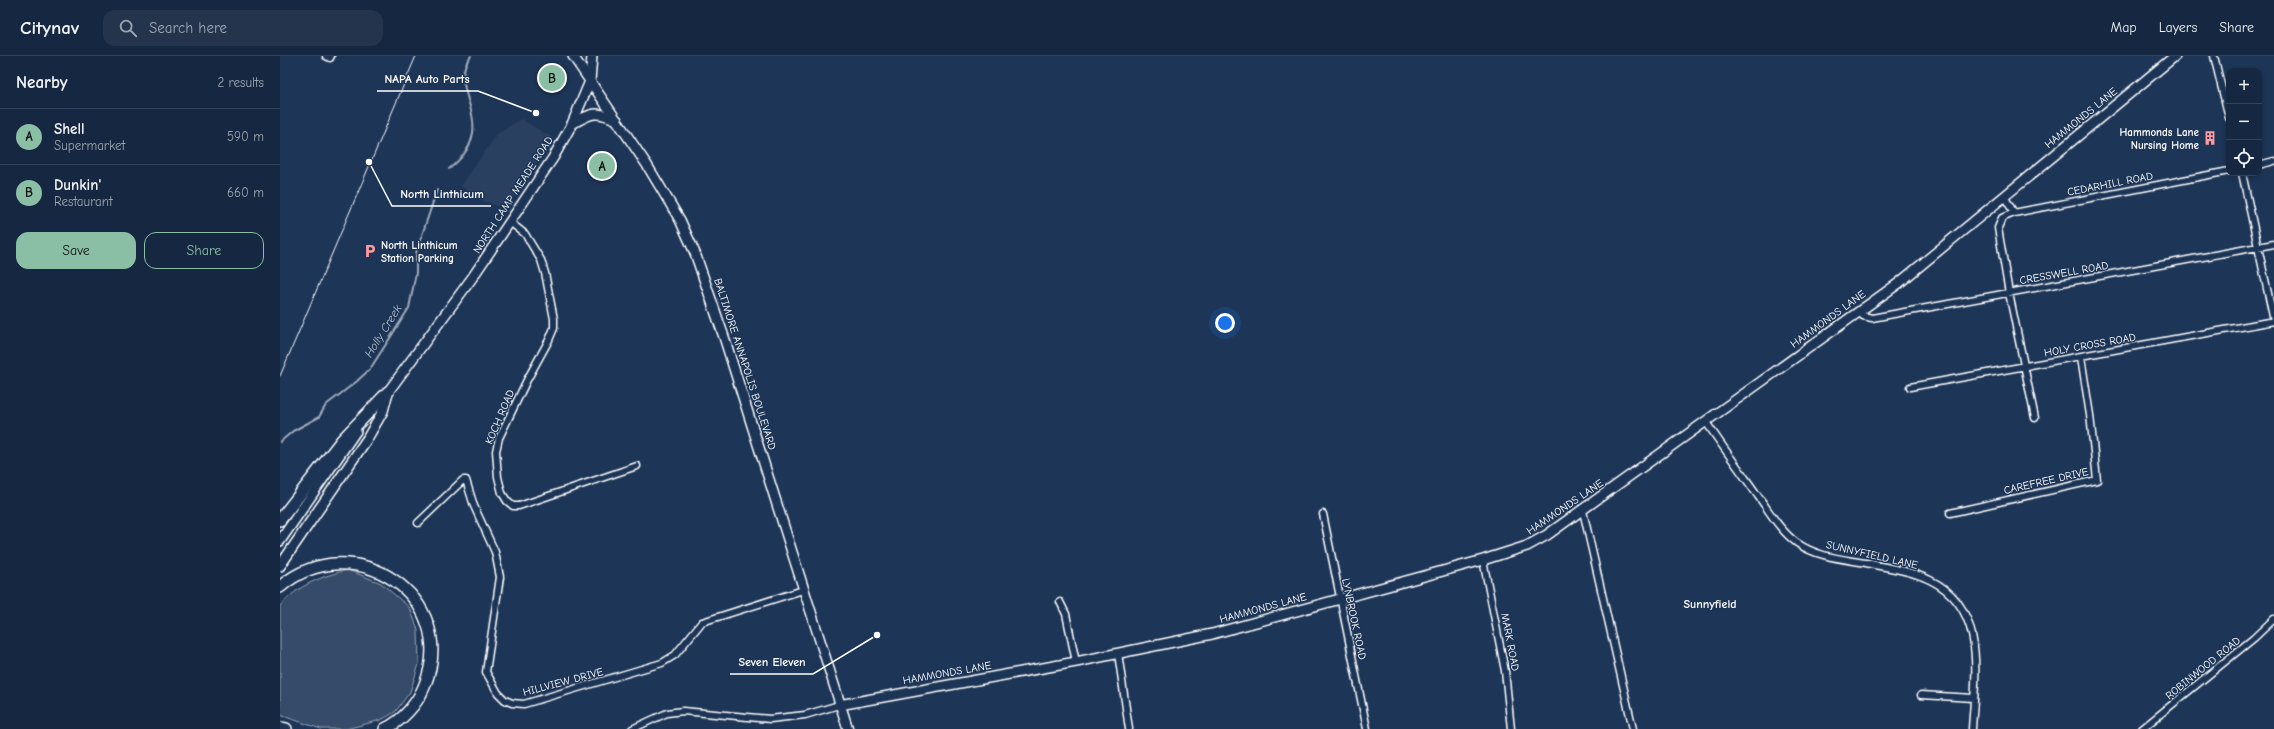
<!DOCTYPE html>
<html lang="en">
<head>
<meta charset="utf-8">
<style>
	:root { --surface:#162841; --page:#23344c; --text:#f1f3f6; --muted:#9ea6b1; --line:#35445a; --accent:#8abfa5 }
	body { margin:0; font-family:"Comic Neue",sans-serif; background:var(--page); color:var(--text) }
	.controls { position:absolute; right:12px; top:12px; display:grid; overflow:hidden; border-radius:8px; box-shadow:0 2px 6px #0003 }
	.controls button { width:36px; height:36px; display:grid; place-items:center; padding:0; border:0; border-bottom:1px solid var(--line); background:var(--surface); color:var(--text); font:20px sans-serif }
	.you { position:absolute; left:945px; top:267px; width:14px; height:14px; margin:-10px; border:3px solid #fff; border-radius:50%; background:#1a73e8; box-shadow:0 0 0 6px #1a73e833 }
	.badge { display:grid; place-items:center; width:26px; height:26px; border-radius:50%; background:var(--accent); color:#111; font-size:13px; font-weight:700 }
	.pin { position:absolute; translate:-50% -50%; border:2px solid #fff; box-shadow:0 1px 4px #0006 }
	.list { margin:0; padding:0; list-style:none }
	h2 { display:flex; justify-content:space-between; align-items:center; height:52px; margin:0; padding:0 16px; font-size:17px }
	h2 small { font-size:13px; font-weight:400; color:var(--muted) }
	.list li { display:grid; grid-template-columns:26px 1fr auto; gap:12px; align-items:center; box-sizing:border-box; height:56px; padding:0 16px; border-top:1px solid var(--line) }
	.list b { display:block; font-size:15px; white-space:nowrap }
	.list p { margin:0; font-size:13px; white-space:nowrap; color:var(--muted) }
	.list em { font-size:13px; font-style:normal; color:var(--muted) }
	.actions { display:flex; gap:8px; padding:12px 16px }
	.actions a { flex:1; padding:9px 0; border:1px solid var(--accent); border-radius:12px; text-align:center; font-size:14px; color:var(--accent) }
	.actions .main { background:var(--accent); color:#111 }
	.icon { flex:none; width:22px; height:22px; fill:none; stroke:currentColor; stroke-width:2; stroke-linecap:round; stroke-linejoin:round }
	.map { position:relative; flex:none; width:1994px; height:673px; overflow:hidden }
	header { display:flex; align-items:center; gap:24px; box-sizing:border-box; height:56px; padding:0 20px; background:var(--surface); border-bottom:1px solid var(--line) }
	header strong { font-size:19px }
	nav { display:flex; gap:22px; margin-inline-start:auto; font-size:14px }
	.search { width:280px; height:36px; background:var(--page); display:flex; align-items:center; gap:10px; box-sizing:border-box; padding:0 14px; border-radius:12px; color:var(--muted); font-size:15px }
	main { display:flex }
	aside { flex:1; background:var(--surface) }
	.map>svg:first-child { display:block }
	.built { fill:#2a4161 }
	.green { fill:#364b69; stroke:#9aa5b4 }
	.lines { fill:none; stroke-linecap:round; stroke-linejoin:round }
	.stream { stroke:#a0aab8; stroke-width:2 }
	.street-casing { stroke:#fff; stroke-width:9 }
	.secondary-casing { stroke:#fff; stroke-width:12 }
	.highway-casing { stroke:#fff; stroke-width:14 }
	.street { stroke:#1d3557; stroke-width:6 }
	.secondary { stroke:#1d3557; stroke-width:9 }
	.highway { stroke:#1d3557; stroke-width:11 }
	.tram { stroke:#fff; stroke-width:1 }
	.labels { text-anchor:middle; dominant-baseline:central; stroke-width:3; stroke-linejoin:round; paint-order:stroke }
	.street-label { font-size:11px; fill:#fff; stroke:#1d3557 }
	.poi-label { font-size:11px; font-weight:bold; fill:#fff; stroke:#1d3557; text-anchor:end }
	.water-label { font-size:12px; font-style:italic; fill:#b8c0ca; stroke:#1d3557 }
	.neighbourhood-label { font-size:12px; font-weight:bold; fill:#fff; stroke:#1d3557 }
	.leader { fill:none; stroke:#fff; stroke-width:1.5 }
	.callout-dot { fill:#fff; stroke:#1d3557; stroke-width:1.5 }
	.callout-label { font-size:12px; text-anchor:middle; font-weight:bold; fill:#fff; stroke:#1d3557; stroke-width:3; stroke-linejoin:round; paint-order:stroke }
</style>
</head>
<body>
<header>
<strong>Citynav</strong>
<div class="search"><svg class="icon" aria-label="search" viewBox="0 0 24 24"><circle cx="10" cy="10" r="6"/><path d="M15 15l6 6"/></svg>Search here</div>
<nav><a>Map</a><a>Layers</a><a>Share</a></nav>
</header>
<main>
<aside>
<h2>Nearby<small>2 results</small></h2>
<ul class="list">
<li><span class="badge">A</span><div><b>Shell</b><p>Supermarket</p></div><em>590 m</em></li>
<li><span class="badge">B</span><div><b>Dunkin'</b><p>Restaurant</p></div><em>660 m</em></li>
</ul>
<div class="actions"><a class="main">Save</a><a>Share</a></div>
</aside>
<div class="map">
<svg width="1994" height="673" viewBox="0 0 1994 673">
	<rect width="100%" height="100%" fill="#1d3557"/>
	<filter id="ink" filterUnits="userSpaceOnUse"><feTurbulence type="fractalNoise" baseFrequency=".025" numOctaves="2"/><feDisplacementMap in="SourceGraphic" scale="8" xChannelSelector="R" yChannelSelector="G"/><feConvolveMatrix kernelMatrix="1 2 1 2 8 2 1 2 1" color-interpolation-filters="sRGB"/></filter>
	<g filter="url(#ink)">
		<path class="built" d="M241,63L273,82L230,146L223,150H217L203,145L181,130L217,78Z"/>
		<path class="green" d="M68,514L101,527L130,552L138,574L139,608L130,636L115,656L101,664L66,673H41L0,659V550C18,529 42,520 68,514Z"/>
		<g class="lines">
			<path class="stream" d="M169,113C225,69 163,33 191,0
				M0,386L13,375L39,361L46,349L76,326L90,313L110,282L129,252L136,217V197L157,134"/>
			<defs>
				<path id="street" d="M46,0L50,2L51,0
					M1934,0L1949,62
					M1979,109L1994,105
					M1962,117L1994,265
					M1724,140L1734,157L1949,115
					M1734,157L1722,162L1718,172L1729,237L1755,362
					M230,166L245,178L261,204L265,217L274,263V272L269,284L247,324L219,382L216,395L218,421L222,437L227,445L233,450H239L357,410
					M1579,256L1583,260L1592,262L1994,188
					M1630,331L1994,265
					M1426,366C1443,391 1461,416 1478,440C1490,456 1500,475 1517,487C1537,501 1562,503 1586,507C1607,512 1630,514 1650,524C1708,552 1695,621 1692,673
					M1303,455L1353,673
					M1670,457L1817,424L1810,359L1801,301
					M1043,458L1087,673
					M138,467L183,424H186L194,450L215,496L220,521L206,616L218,637L225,644L232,647L244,648L382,607L395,599L422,566L523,534
					M1203,504L1225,615L1231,673
					M780,546L786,558L796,606
					M838,597L849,673
					M1641,639L1694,642
					M352,673L387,657L403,655L490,663L525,659L559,649
					M1862,673L1974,582L1994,563"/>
				<path id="secondary" d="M293,0L367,109L400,164L415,197L444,281L568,673
					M292,68C311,57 316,54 337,64
					M105,340L192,222L273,102L292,68L310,25L312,0
					M0,485L76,375
					M0,510L87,383L103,355L108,336
					M559,649L796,606L932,578L1203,504L1247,490L1267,479L1619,227L1895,0"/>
				<path id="highway" d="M0,464L62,384L108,336
					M0,531C73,469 182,541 144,631C137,648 122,665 105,673
					M0,672L6,673"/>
			</defs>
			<use href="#street" class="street-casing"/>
			<use href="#secondary" class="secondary-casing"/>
			<use href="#highway" class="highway-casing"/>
			<use href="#street" class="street"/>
			<use href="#secondary" class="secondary"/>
			<use href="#highway" class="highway"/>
			<path class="tram" d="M0,320L136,0"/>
		</g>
	</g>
	<defs>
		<symbol id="building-bare" viewBox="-9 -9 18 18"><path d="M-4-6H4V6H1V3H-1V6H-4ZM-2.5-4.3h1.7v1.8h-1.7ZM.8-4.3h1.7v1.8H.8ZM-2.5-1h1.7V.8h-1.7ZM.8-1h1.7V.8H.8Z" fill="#ff9aa2" stroke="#1d3557" stroke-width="2.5" paint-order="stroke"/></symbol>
		<symbol id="parking-bare" viewBox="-9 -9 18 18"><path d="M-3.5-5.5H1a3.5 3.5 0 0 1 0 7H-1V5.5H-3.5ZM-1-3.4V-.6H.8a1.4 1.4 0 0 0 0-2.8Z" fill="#ff9aa2" stroke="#1d3557" stroke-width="2.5" paint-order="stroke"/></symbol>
	</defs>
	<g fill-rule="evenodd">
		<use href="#building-bare" x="1920" y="72" width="20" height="20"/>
		<use href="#parking-bare" x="80" y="185" width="20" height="20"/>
	</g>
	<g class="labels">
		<g class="street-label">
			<text transform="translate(1801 62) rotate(-39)">HAMMONDS LANE</text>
			<text transform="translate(1830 128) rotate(-11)">CEDARHILL ROAD</text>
			<text transform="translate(233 139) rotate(-57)">NORTH CAMP MEADE ROAD</text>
			<text transform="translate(1784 217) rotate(-10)">CRESSWELL ROAD</text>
			<text transform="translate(1548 263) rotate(-36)">HAMMONDS LANE</text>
			<text transform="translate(1810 289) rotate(-10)">HOLY CROSS ROAD</text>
			<text transform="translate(465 308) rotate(72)">BALTIMORE ANNAPOLIS BOULEVARD</text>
			<text transform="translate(220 361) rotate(-67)">KOCH ROAD</text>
			<text transform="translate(1766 425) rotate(-13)">CAREFREE DRIVE</text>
			<text transform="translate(1285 451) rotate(-34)">HAMMONDS LANE</text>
			<text transform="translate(1592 499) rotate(13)">SUNNYFIELD LANE</text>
			<text transform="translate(983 552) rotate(-15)">HAMMONDS LANE</text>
			<text transform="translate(1074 563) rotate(78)">LYNBROOK ROAD</text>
			<text transform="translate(1230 586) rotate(79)">MARK ROAD</text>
			<text transform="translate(1923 612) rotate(-39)">ROBINWOOD ROAD</text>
			<text transform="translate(667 617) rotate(-10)">HAMMONDS LANE</text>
			<text transform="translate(283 626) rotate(-15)">HILLVIEW DRIVE</text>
		</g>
		<g class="poi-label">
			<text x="1919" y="76">Hammonds Lane<tspan x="1919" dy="13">Nursing Home</tspan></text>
			<text x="101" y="189" text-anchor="start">North Linthicum<tspan x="101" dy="13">Station Parking</tspan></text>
		</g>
		<g class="water-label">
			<text transform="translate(103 275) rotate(-58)">Holly Creek</text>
		</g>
		<g class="neighbourhood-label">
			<text x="1430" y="548">Sunnyfield</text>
		</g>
	</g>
	<path class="leader" d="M256 57L198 35H97M89 106L112 150H211M597 579L533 618H450"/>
	<g class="callout-dot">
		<circle cx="256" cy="57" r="4"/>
		<circle cx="89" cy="106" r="4"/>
		<circle cx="597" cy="579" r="4"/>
	</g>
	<g class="callout-label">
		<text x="147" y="27">NAPA Auto Parts</text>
		<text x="162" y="142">North Linthicum</text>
		<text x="492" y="610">Seven Eleven</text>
	</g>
</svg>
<div class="controls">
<button>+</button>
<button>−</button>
<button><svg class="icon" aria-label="locate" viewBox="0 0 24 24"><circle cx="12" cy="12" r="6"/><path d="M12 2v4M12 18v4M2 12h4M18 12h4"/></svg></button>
</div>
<div class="you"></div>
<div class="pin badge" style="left:322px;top:110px">A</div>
<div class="pin badge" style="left:272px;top:22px">B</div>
</div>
</main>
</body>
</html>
